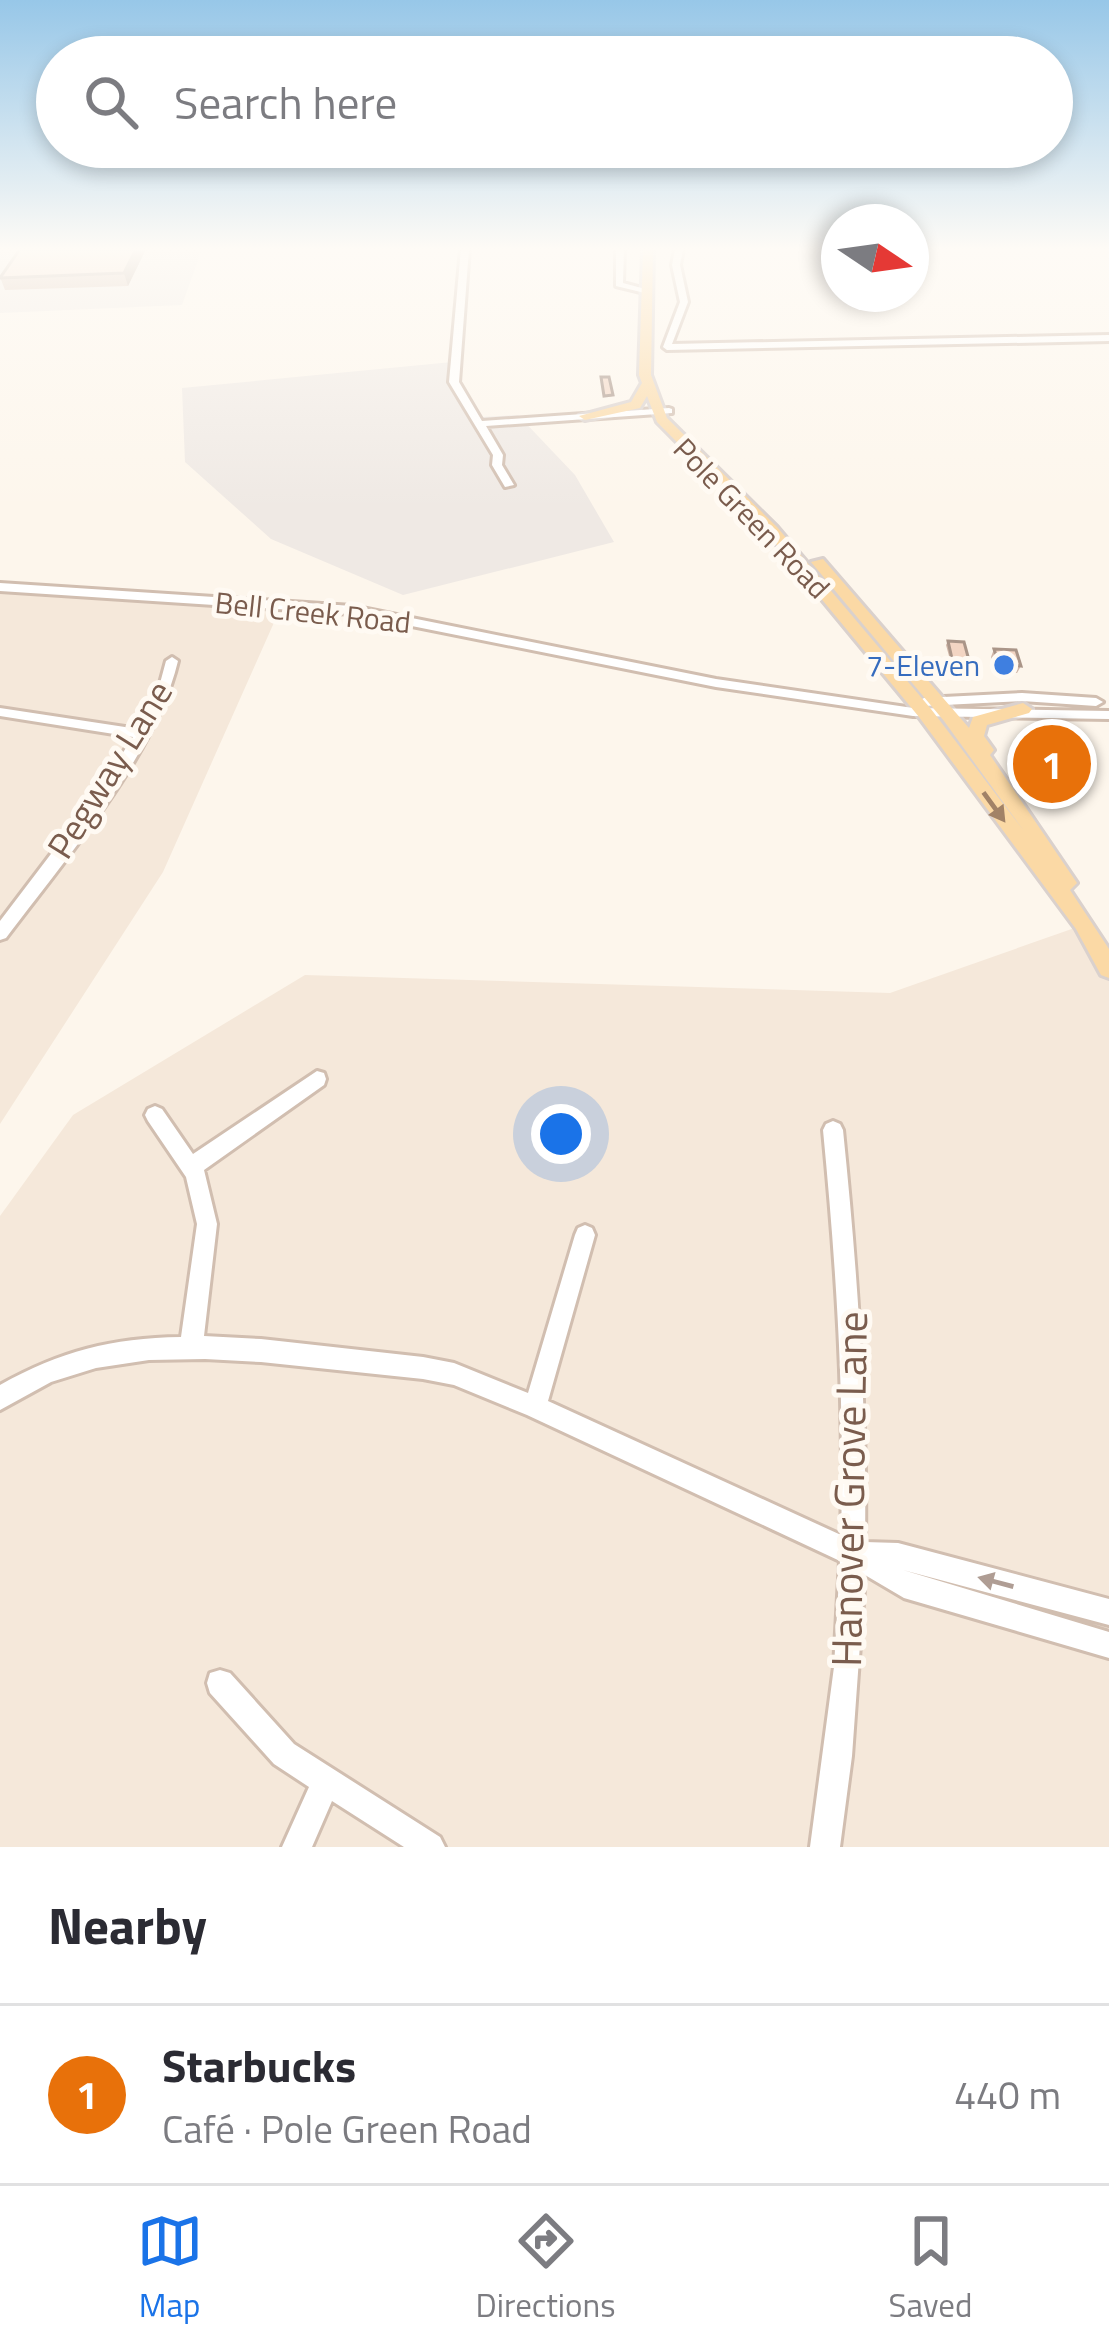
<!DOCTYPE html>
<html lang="en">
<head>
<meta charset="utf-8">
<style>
	:root { --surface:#fff; --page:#f2f2f3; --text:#2b2b33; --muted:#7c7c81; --line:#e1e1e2; --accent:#1a73e8 }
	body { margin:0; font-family:"Titillium Web",sans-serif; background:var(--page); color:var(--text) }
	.compass { position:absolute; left:821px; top:204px; width:108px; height:108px; border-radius:50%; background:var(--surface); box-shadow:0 6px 18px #0003; rotate:103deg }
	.you { position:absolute; left:561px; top:1134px; width:42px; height:42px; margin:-30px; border:9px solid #fff; border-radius:50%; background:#1a73e8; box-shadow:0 0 0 18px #1a73e833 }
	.badge { display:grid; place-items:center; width:78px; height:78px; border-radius:50%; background:var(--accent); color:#fff; font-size:39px; font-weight:700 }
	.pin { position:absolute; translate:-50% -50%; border:6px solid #fff; box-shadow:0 3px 12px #0006 }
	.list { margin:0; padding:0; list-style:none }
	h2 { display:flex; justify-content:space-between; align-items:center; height:156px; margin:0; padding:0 48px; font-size:51px }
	h2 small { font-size:39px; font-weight:400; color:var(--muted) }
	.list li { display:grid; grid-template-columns:78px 1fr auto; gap:36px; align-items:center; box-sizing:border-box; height:180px; padding:0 48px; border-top:3px solid var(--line) }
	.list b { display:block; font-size:45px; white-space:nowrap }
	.list p { margin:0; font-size:39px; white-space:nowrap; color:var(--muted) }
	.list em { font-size:39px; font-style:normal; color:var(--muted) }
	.icon { flex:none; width:66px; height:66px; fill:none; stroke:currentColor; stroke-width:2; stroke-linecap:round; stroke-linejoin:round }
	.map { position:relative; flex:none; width:1109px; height:1847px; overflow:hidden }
	.search { position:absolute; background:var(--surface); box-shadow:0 6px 18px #0003; left:36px; right:36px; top:36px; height:132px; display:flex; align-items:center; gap:30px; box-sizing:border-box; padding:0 42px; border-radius:66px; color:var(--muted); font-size:45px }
	.sheet { height:336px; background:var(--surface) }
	nav { display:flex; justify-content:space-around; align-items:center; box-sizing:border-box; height:168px; border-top:3px solid var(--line); background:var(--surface); font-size:33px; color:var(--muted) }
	nav a { display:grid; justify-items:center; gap:6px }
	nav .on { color:var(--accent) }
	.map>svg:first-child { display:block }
	.residential { fill:#f5e8da }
	.industrial { fill:#efe9e4 }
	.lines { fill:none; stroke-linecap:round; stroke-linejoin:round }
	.minor-casing { stroke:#d1beb0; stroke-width:6 }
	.major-casing { stroke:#dad1cd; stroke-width:6 }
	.minor { fill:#fff; fill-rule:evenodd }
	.major { fill:#fbd9a5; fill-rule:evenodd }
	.wall { fill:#d1b7a8 }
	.shaded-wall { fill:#aa9588 }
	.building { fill:#f3d5c3; stroke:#aa9588; stroke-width:3 }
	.oneway { fill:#a18267 }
	.oneway2 { fill:#af9d94 }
	.shop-dot { fill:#3f7fe0; stroke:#fffaf3; stroke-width:4.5 }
	.labels { text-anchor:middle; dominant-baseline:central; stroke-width:10; stroke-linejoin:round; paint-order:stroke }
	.far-street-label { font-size:30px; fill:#7a5c4d; stroke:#fffaf3 }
	.far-shop-label { font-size:30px; fill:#366cbe; stroke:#fffaf3; text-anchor:end }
	.street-label { font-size:36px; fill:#7a5c4d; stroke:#fffaf3 }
	.near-street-label { font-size:42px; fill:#7a5c4d; stroke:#fffaf3 }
</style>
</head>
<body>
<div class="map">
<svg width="1109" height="1847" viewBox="0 0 1109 1847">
	<rect width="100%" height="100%" fill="#fdf6ec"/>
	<path class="residential" d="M0,586L280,609L163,872L0,1124Z
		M1083,925L1109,971V1847H0V1216L73,1115L305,975L890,993Z"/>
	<path class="industrial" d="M0,249H202L182,305L0,313Z
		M463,361L460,380L482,417L518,415L575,475L614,542L403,595L271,539L185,462L182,388Z"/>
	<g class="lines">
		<defs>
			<path id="minor" d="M461,249H469L459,382L482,421L669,408L672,409V413L486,426L503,455L502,465L514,485L505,487L492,465L493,455L449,382Z
				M616,249H624L623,283L649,290V294L616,286Z
				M675,249H683L680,265L688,302L672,344L1109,335V341L667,350L663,347L680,302L672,265Z
				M0,583L352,606L716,679L913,708L1109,711V719L913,716L716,687L352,614L0,591Z
				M172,657L178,661C156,754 64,861 6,938L0,940V921L95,796L133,737L0,716V708L138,729L159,687L166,661Z
				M1022,693L1096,698L1103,702L1096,706L1022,701L924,706L917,702L924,698Z
				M317,1071L324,1073L326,1079L324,1085L204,1170L217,1224L204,1336L261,1339L423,1357L454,1363L528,1393L575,1235L578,1228L585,1225L592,1228L595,1235L548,1401L841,1535C845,1399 836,1265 823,1130L826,1124L833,1121L840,1124L843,1130C857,1267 867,1404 865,1542L898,1543L1109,1599V1625L903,1570L1109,1632V1658L904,1598L865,1575L852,1756L840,1847H810L834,1667L840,1561L527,1415L454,1385L423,1379L261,1362L205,1359L149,1360L96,1368L51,1382L0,1410V1385C61,1351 111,1338 181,1337L197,1224L186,1177L148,1121L145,1115L148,1109L155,1106L162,1109L193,1154Z
				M220,1670L230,1673L294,1744L440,1837L445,1847H404L332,1801L312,1847H282L309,1787L274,1764L210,1693L207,1683L210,1673Z"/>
			<path id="major" d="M643,249H653L651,375L667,418L777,527L931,709L1024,831L944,721L811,562L823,559L969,728L973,717L1023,703L1032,709L1029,713L987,725L984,736L994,750L990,755L1077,883L1070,890L1109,949V978L1101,975L1076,929L919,717L767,533L657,422L647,396L640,408L585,420L579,416L631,402L642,383L639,375Z"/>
		</defs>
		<use href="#minor" class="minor-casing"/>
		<use href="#major" class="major-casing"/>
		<use href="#minor" class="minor"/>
		<use href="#major" class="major"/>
	</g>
	<path class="wall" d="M20,249H146L128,286L5,290L0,277Z
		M948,641L970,664L969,668L952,667L946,645Z
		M994,649L1021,666L1017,673L996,672L991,657Z
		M1043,736L1071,767L1065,779L1051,778L1037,760V747Z"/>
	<path class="shaded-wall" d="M136,249H146L128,286L124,273Z"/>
	<path class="building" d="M20,249H136L124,273L0,278Z
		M601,377H609L613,395L604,396Z
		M948,641L964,642L970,664L953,663Z
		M994,649L1016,650L1021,666L999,664Z
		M1043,736H1063L1071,767H1057L1044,749Z"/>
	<defs><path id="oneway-solid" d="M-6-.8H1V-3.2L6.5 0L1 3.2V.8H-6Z" transform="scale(3)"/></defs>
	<use class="oneway" href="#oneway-solid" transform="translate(994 807) rotate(54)"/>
	<use class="oneway2" href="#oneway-solid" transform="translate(996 1582) rotate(-165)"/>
	<linearGradient id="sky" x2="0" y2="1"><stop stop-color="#97c7e8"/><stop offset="0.49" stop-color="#fefbf6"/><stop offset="1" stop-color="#fefbf6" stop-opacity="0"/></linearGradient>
	<rect width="1109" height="508" fill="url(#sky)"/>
	<circle class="shop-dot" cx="1004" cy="665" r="12"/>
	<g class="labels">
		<g class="far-street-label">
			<text transform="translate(752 518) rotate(46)">Pole Green Road</text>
			<text transform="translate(313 612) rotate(6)">Bell Creek Road</text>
		</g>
		<g class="far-shop-label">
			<text x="980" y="665">7-Eleven</text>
		</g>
		<g class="street-label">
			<text transform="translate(109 769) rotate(-58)">Pegway Lane</text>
		</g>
		<g class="near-street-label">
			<text transform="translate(848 1489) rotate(-89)">Hanover Grove Lane</text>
		</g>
	</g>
</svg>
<svg class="compass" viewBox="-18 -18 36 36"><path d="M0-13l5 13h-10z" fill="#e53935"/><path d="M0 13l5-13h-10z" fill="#7c7c81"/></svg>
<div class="you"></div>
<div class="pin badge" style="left:1052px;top:764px;background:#e8710a">1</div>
<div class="search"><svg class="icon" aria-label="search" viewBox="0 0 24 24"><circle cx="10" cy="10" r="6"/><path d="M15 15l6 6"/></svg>Search here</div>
</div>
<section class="sheet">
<h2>Nearby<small></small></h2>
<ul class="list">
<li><span class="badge" style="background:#e8710a">1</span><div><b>Starbucks</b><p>Café · Pole Green Road</p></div><em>440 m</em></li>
</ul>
</section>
<nav>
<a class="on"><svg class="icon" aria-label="map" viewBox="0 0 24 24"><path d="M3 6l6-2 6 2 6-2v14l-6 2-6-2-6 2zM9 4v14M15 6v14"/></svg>Map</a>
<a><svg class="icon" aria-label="directions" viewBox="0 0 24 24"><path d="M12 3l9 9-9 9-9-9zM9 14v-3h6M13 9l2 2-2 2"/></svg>Directions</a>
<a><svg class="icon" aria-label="saved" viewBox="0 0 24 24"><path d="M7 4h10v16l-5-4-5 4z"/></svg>Saved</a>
</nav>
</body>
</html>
